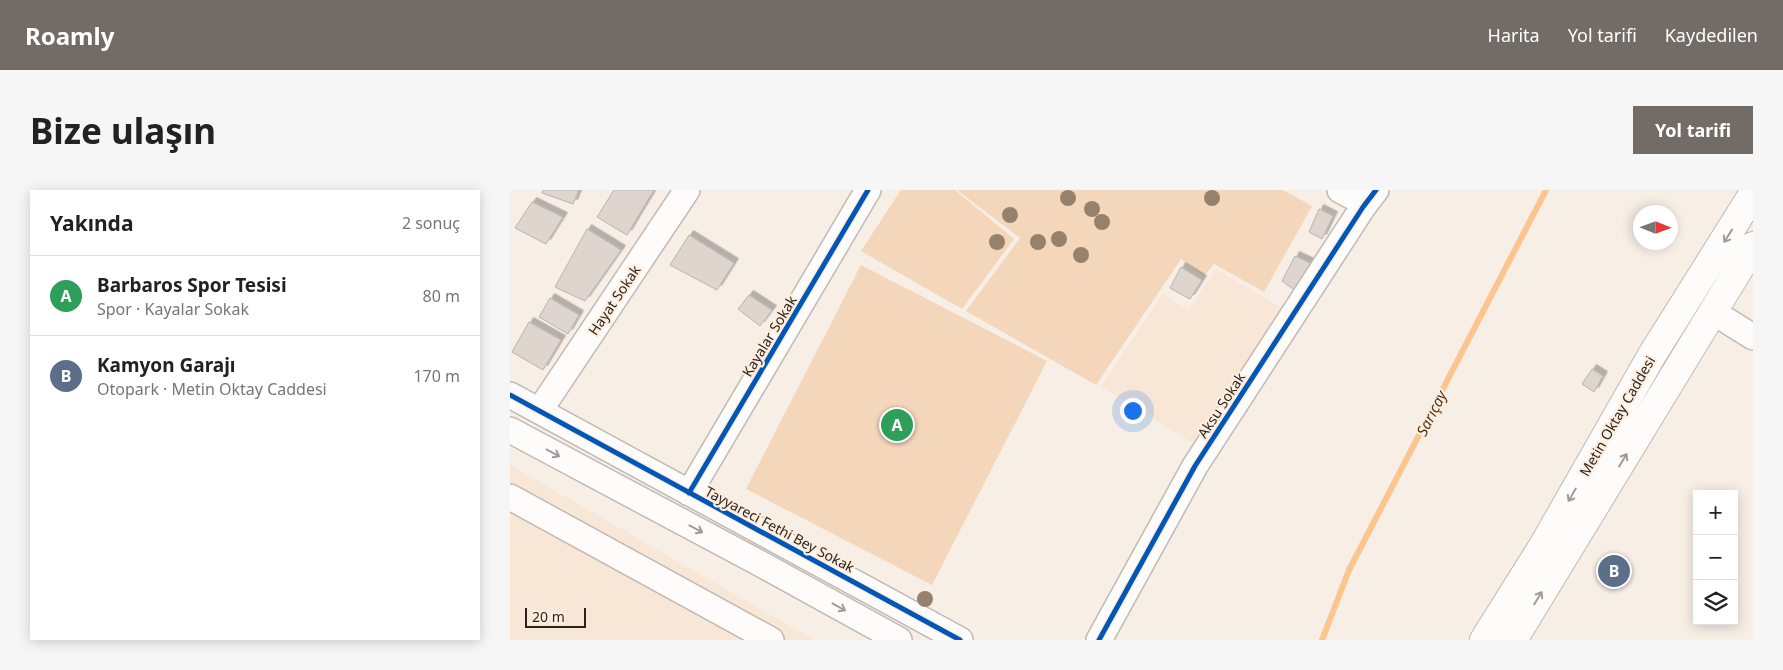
<!DOCTYPE html>
<html lang="tr">
<head>
<meta charset="utf-8">
<style>
	:root { --surface:#fff; --page:#f6f6f6; --text:#222; --muted:#767676; --line:#e0e0e0; --accent:#736b65 }
	body { margin:0; font-family:"Noto Sans",sans-serif; background:var(--page); color:var(--text) }
	.controls { position:absolute; right:15px; bottom:15px; display:grid; overflow:hidden; border-radius:0px; box-shadow:0 2px 12px #0003 }
	.controls button { width:45px; height:45px; display:grid; place-items:center; padding:0; border:0; border-bottom:1px solid var(--line); background:var(--surface); color:var(--text); font:25px sans-serif }
	.compass { position:absolute; left:1123px; top:15px; width:45px; height:45px; border-radius:50%; background:var(--surface); box-shadow:0 2px 12px #0003; rotate:91deg }
	.scale { position:absolute; left:15px; bottom:12px; width:61px; box-sizing:border-box; padding-left:5px; border:2px solid #2c251f; border-top:0; font-size:14px; line-height:18px; white-space:nowrap; color:#2c251f; -webkit-text-stroke:4px #fdeee0; paint-order:stroke }
	.you { position:absolute; left:622px; top:220px; width:18px; height:18px; margin:-12px; border:4px solid #fff; border-radius:50%; background:#1a73e8; box-shadow:0 0 0 8px #1a73e833 }
	.badge { display:grid; place-items:center; width:32px; height:32px; border-radius:50%; background:var(--accent); color:#fff; font-size:16px; font-weight:700 }
	.pin { position:absolute; translate:-50% -50%; border:2px solid #fff; box-shadow:0 1px 5px #0006 }
	.list { margin:0; padding:0; list-style:none }
	h2 { display:flex; justify-content:space-between; align-items:center; height:65px; margin:0; padding:0 20px; font-size:21px }
	h2 small { font-size:16px; font-weight:400; color:var(--muted) }
	.list li { display:grid; grid-template-columns:32px 1fr auto; gap:15px; align-items:center; box-sizing:border-box; height:80px; padding:0 20px; border-top:1px solid var(--line) }
	.list b { display:block; font-size:19px; white-space:nowrap }
	.list p { margin:0; font-size:16px; white-space:nowrap; color:var(--muted) }
	.list em { font-size:16px; font-style:normal; color:var(--muted) }
	.icon { flex:none; width:28px; height:28px; fill:none; stroke:currentColor; stroke-width:2; stroke-linecap:round; stroke-linejoin:round }
	.map { position:relative; flex:none; width:1243px; height:450px; overflow:hidden; border-radius:0px }
	header { display:flex; align-items:center; gap:30px; box-sizing:border-box; height:70px; padding:0 25px; background:var(--accent); color:#fff }
	header strong { font-size:24px }
	nav { display:flex; gap:28px; margin-inline-start:auto; font-size:18px }
	.intro { display:flex; align-items:center; justify-content:space-between; box-sizing:border-box; height:120px; padding:0 30px }
	h1 { margin:0; font-size:35px }
	.button { padding:12px 22px; border-radius:0px; background:var(--accent); color:#fff; font-size:18px; font-weight:700 }
	main { display:flex; gap:30px; padding:0 30px }
	aside { flex:1; background:var(--surface); border-radius:0px; box-shadow:0 2px 12px #0003 }
	.map>svg:first-child { display:block }
	.built { fill:#f8e6d6 }
	.green { fill:#f4d6bb }
	.lines { fill:none; stroke-linecap:round; stroke-linejoin:round }
	.stream { stroke:#fcc58e; stroke-width:6 }
	.building { fill:#ddd5ce; stroke:#bab3ac; filter:url(#shadow) }
	.minor-casing { stroke:#c1b9b3; stroke-width:28 }
	.major-casing { stroke:#c1b9b3; stroke-width:30 }
	.minor { stroke:#fefcfb; stroke-width:25 }
	.major { stroke:#fefcfb; stroke-width:28 }
	.cycleway-casing { stroke:#fdeee0; stroke-width:8 }
	.cycleway { stroke:#0057b8; stroke-width:5 }
	.tree { fill:#96826c }
	.oneway { stroke:#a09b98 }
	.labels { text-anchor:middle; dominant-baseline:central; stroke-width:4.5; stroke-linejoin:round; paint-order:stroke }
	.street-label { font-size:14px; fill:#2c251f; stroke:#fdeee0 }
	.water-label { font-size:15px; font-style:italic; fill:#533516; stroke:#fdeee0 }
</style>
</head>
<body>
<header>
<strong>Roamly</strong>
<nav><a>Harita</a><a>Yol tarifi</a><a>Kaydedilen</a></nav>
</header>
<div class="intro"><h1>Bize ulaşın</h1><a class="button">Yol tarifi</a></div>
<main>
<aside>
<h2>Yakında<small>2 sonuç</small></h2>
<ul class="list">
<li><span class="badge" style="background:#2e9e5b">A</span><div><b>Barbaros Spor Tesisi</b><p>Spor · Kayalar Sokak</p></div><em>80 m</em></li>
<li><span class="badge" style="background:#5c6f8a">B</span><div><b>Kamyon Garajı</b><p>Otopark · Metin Oktay Caddesi</p></div><em>170 m</em></li>
</ul>
</aside>
<div class="map">
<svg width="1243" height="450" viewBox="0 0 1243 450">
	<defs>
		<filter id="shadow"><feDropShadow dx="4.5" dy="-4.5" stdDeviation="0" flood-color="#0004"/></filter>
	</defs>
	<rect width="100%" height="100%" fill="#f7eee6"/>
	<path class="built" d="M706,79L778,122L693,259L591,196L653,104L678,120Z
		M0,275L304,450H0Z"/>
	<path class="green" d="M391,0H445L504,49L452,119L351,61Z
		M447,0H773L802,16L754,102L704,74L694,86L671,69L586,195L456,121L510,48Z
		M351,75L537,171L422,395L236,299Z"/>
	<g class="lines">
		<path class="stream" d="M812,450L839,380L1036,0"/>
	</g>
	<path class="building" d="M33,0H69L63,14L32,3Z
		M104,0H144L117,45L87,27Z
		M22,12L53,27L36,54L5,38Z
		M809,19L823,26L812,49L799,42Z
		M77,39L111,60L75,111L45,97Z
		M179,45L224,73L207,100L160,75Z
		M785,66L802,74L787,102L772,91Z
		M671,77L692,90L680,109L660,98Z
		M239,105L262,120L250,136L228,119Z
		M40,108L69,125L58,144L29,127Z
		M19,132L51,150L33,180L2,162Z
		M1082,179L1093,186L1084,202L1072,194Z"/>
	<g class="lines">
		<defs>
			<path id="minor" d="M830,0L841,6L844,0
				M1203,122L1243,147
				M0,205L450,450
				M30,220L177,0
				M0,240L251,374L389,450
				M179,303L358,0
				M0,307L261,450
				M589,450L685,276L853,17L866,0"/>
			<path id="major" d="M974,450L1033,356L1142,165L1243,4
				M1003,450L1243,56"/>
		</defs>
		<use href="#minor" class="minor-casing"/>
		<use href="#major" class="major-casing"/>
		<use href="#minor" class="minor"/>
		<use href="#major" class="major"/>
		<defs>
			<path id="cycleway" d="M0,205L450,450
				M179,303L358,0
				M589,450L685,276L853,17L866,0"/>
		</defs>
		<use href="#cycleway" class="cycleway-casing"/>
		<use href="#cycleway" class="cycleway"/>
	</g>
	<g class="tree">
		<circle cx="558" cy="8" r="8"/>
		<circle cx="702" cy="8" r="8"/>
		<circle cx="582" cy="19" r="8"/>
		<circle cx="500" cy="25" r="8"/>
		<circle cx="592" cy="32" r="8"/>
		<circle cx="549" cy="49" r="8"/>
		<circle cx="487" cy="52" r="8"/>
		<circle cx="528" cy="52" r="8"/>
		<circle cx="571" cy="65" r="8"/>
		<circle cx="415" cy="409" r="8"/>
	</g>
	<defs><path id="oneway-shaft" d="M-6 0H5M1.5-3L5.5 0L1.5 3" fill="none" stroke-width="1.6" stroke-linecap="round" stroke-linejoin="round" transform="scale(1.25)"/></defs>
	<g class="oneway">
		<use href="#oneway-shaft" transform="translate(1218 46) rotate(122)"/>
		<use href="#oneway-shaft" transform="translate(43 263) rotate(28)"/>
		<use href="#oneway-shaft" transform="translate(1113 270) rotate(-59)"/>
		<use href="#oneway-shaft" transform="translate(1062 305) rotate(120)"/>
		<use href="#oneway-shaft" transform="translate(186 339) rotate(28)"/>
		<use href="#oneway-shaft" transform="translate(1028 408) rotate(-59)"/>
		<use href="#oneway-shaft" transform="translate(329 417) rotate(29)"/>
	</g>
	<g class="labels">
		<g class="street-label">
			<text transform="translate(104 110) rotate(-56)">Hayat Sokak</text>
			<text transform="translate(259 146) rotate(-59)">Kayalar Sokak</text>
			<text transform="translate(711 215) rotate(-57)">Aksu Sokak</text>
			<text transform="translate(1107 226) rotate(-60)">Metin Oktay Caddesi</text>
			<text transform="translate(270 339) rotate(28)">Tayyareci Fethi Bey Sokak</text>
		</g>
		<g class="water-label">
			<text transform="translate(921 223) rotate(-63)">Sarıçay</text>
		</g>
	</g>
</svg>
<div class="controls">
<button>+</button>
<button>−</button>
<button><svg class="icon" aria-label="layers" viewBox="0 0 24 24"><path d="M12 4l9 5-9 5-9-5zM3 14l9 5 9-5"/></svg></button>
</div>
<svg class="compass" viewBox="-18 -18 36 36"><path d="M0-13l5 13h-10z" fill="#e53935"/><path d="M0 13l5-13h-10z" fill="#767676"/></svg>
<div class="scale">20 m</div>
<div class="you"></div>
<div class="pin badge" style="left:387px;top:235px;background:#2e9e5b">A</div>
<div class="pin badge" style="left:1104px;top:381px;background:#5c6f8a">B</div>
</div>
</main>
</body>
</html>
